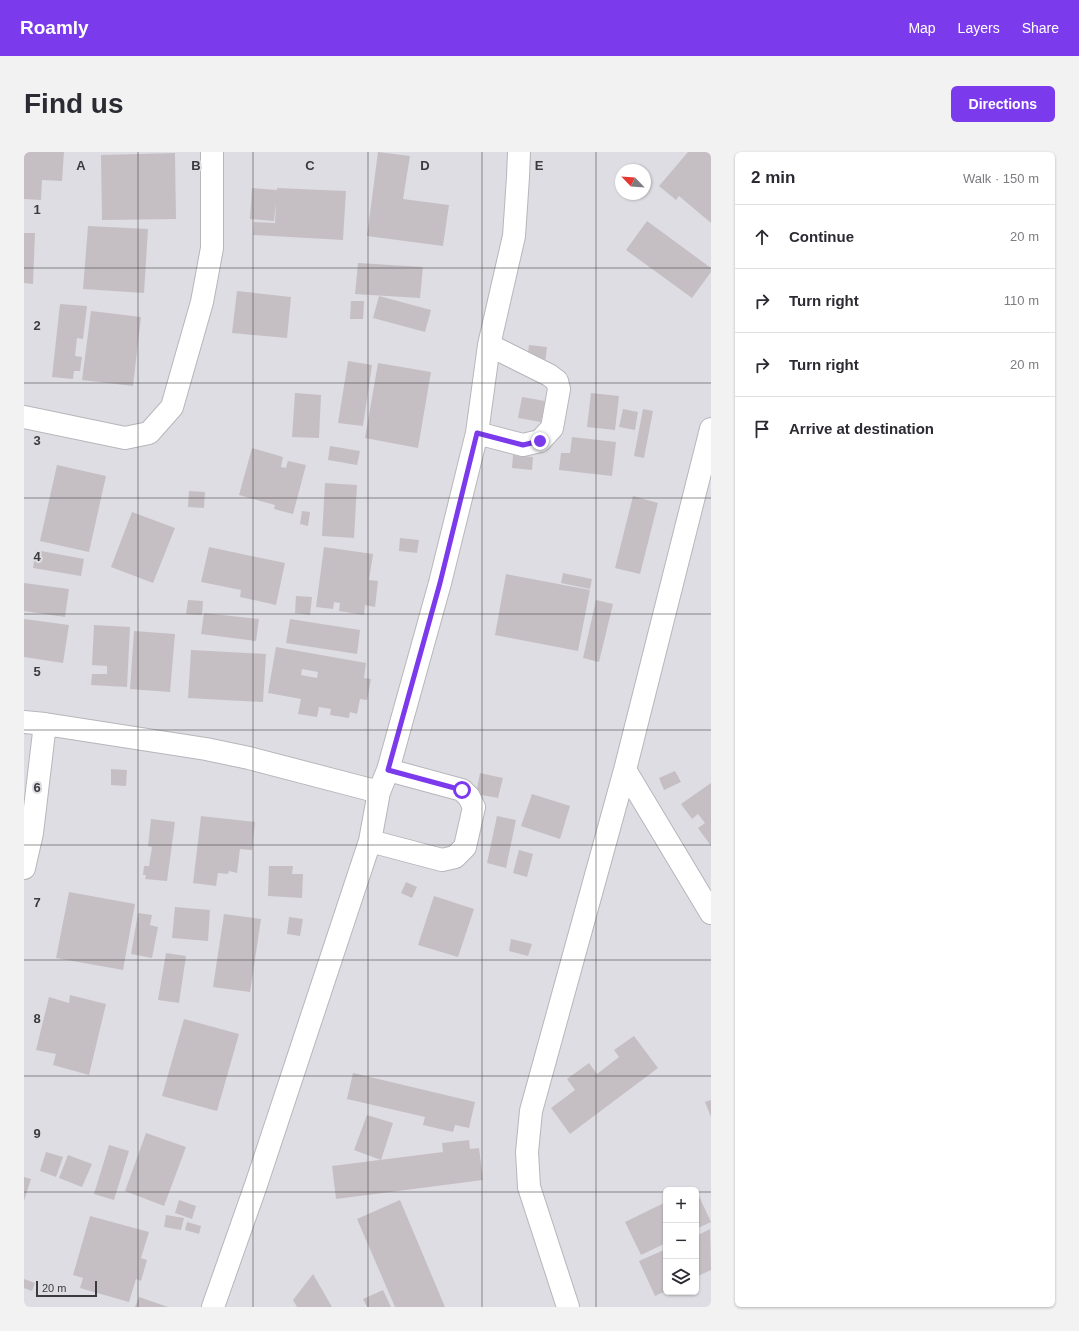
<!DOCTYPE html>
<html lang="en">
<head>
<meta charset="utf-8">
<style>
	:root { --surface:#fff; --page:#f2f2f3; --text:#2b2b33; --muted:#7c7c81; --line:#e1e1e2; --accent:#7c3aed }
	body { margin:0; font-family:Helvetica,sans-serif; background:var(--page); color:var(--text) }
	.controls { position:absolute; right:12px; bottom:12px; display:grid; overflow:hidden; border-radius:6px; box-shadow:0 1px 3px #0004 }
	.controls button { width:36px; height:36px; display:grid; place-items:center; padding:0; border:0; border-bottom:1px solid var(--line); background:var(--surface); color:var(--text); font:20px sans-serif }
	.compass { position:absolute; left:591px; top:12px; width:36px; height:36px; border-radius:50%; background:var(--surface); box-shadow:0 1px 3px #0004; rotate:295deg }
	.scale { position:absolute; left:12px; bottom:10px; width:61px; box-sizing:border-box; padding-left:4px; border:2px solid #3b3b3d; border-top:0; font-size:11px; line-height:14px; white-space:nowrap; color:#3b3b3d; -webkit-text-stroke:3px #dedde3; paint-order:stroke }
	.stop { position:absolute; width:12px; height:12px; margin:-9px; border:3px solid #7c3aed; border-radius:50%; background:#fff }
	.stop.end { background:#7c3aed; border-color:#fff; box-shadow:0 1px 4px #0008 }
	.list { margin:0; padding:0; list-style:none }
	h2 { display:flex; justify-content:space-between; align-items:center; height:52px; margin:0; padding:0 16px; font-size:17px }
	h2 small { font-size:13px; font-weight:400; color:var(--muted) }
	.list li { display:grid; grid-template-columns:26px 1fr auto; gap:12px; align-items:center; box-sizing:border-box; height:64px; padding:0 16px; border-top:1px solid var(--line) }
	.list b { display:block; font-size:15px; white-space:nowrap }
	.list em { font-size:13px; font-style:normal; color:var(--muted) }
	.icon { flex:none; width:22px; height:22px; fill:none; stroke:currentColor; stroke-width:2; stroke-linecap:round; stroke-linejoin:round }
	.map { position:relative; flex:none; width:687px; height:1155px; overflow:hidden; border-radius:6px }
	header { display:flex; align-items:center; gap:24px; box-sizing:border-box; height:56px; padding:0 20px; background:var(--accent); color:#fff }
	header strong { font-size:19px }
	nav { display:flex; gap:22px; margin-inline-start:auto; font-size:14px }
	.intro { display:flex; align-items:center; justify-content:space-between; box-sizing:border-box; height:96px; padding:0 24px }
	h1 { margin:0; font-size:28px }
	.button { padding:10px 18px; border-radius:6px; background:var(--accent); color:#fff; font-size:14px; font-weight:700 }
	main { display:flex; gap:24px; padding:0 24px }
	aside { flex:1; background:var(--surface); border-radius:6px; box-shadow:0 1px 3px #0004 }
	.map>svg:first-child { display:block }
	.building { fill:#c5bfc3; fill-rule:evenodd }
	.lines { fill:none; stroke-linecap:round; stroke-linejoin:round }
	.minor-casing { stroke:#b6b6bb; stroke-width:24 }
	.minor { stroke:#fff; stroke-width:22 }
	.route { stroke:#7c3aed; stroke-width:5 }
	.grid { fill:none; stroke:#3b3b3d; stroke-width:1; stroke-opacity:0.55 }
	.grid-label { font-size:13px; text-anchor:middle; font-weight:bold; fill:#3b3b3d; stroke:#dedde3; stroke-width:4; stroke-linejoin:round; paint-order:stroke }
</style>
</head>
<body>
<header>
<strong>Roamly</strong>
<nav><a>Map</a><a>Layers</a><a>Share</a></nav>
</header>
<div class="intro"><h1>Find us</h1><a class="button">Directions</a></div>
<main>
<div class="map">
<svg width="687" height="1155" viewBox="0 0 687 1155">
	<rect width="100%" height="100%" fill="#dedde3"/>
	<path class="building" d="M0,0H40L38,29L18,28L17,48L0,47Z
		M354,0L386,4L379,47L425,53L419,94L343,84Z
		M664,0H687V71L655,44L652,48L635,34Z
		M151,1L152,67L78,68L77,3Z
		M228,36L253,38V36L322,39L319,88L229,83L230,70L251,71L252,50L250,69L226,67Z
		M623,69L687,116V120L668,146L602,98Z
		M64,74L124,77L120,141L59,137Z
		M0,81H11L9,132L0,131Z
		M334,111L399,115L396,146L331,142Z
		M213,139L267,145L263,186L208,181Z
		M355,144L407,158L401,180L349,166Z
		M327,149H340L339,167H326Z
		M36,152L63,154L59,187L53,186L51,204L58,205L56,219H50L49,227L28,225Z
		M67,159L117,165L109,234L58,228Z
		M505,193L523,195L521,211L503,209Z
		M324,209L348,213L339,274L314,271Z
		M354,211L407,220L394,296L341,286Z
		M271,241L297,243L295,286L268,285Z
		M567,241L595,244L591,278L563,275Z
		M498,245L521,249L517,270L494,266Z
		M599,257L614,260L611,278L595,275Z
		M619,257L629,259L620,306L610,304Z
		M548,285L592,290L588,324L535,318L537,301H546Z
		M306,294L336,299L333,313L304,308Z
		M228,296L259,305L257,315L262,316L264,309L282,313L269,362L250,357L251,353L215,343Z
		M489,303L509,305L508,318L488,316Z
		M33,313L82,324L65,400L16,389Z
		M301,331L333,333L330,386L298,384Z
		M165,339L181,340L180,356L164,355Z
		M609,344L634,351L616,422L591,416Z
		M278,359L286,360L284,374L276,372Z
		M108,360L151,376L129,431L87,415Z
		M376,386L395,388L393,401L375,399Z
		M185,395L261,411L252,453L216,445L217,438L177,430Z
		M300,395L349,402L345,428L354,429L351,455L341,453L340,463L315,459L316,451L310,450L309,457L292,455Z
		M12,398L60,407L57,424L9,416Z
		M539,421L568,427L566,437L537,431Z
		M482,422L566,438L554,499L471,483Z
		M0,431L45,437L41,465L0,459Z
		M272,444L288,445L286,463L271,461Z
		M164,448L179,449L178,463L162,462Z
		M572,448L589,452L575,510L559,506Z
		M180,461L235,467L232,489L177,482Z
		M0,467L45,473L39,511L0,505Z
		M266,467L336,478L333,502L262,491Z
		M70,473L106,475L103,535L67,533L68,522H83V514L68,513Z
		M110,479L151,482L146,540L106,537Z
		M252,495L342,511L340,526L347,527L343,548L336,547L333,562L326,560L325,566L306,563L307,557L295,555L293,565L274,562L277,547L244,541ZM278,517L294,520L293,526L277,523Z
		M167,498L242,502L239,550L164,546Z
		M87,617L103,618L102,634L87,633Z
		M651,619L657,630L640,638L635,626Z
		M456,621L479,626L474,646L452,642Z
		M687,631V694L674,676L681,671L674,662L668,667L657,652Z
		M508,642L546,654L536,687L497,674Z
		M177,664L231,670L228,698L216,697L213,721L205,719L204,722L194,721L192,734L169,731Z
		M473,664L492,668L482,716L463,711Z
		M127,667L151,670L143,729L121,727L122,723H119L120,714H125L128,695L124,694Z
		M495,698L509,702L503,725L489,721Z
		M245,714H269L268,722H279L278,746L244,744Z
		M382,730L393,735L388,746L377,741Z
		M45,740L111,752L99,818L32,806Z
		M410,744L450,757L434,805L394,793Z
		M151,755L186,758L184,789L148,786Z
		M114,761L128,763L126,773L134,775L128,806L107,802Z
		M200,762L237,767L226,840L189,835Z
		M265,765L279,767L276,784L263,782Z
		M487,787L508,792L504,804L485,799Z
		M142,801L162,804L155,851L134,848Z
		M46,843L82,852L65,923L29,913L32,902L12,898L25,845L45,851Z
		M160,867L215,882L193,959L138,944Z
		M610,884L634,916L546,982L527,956L551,938L543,927L565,911L573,922L595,905L590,898Z
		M329,921L451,950L445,976L431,973L429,980L399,973L401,965L323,947Z
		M687,948V965L681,950Z
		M343,963L369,971L357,1008L330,998Z
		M122,981L162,995L140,1054L101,1039Z
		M445,988L446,997L455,996L459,1028L312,1047L308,1014L419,1000L418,991Z
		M85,993L105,999L90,1048L70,1042Z
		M22,1000L39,1005L32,1025L16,1019Z
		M44,1003L68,1012L58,1035L35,1026Z
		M0,1025L7,1027L0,1049Z
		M672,1038L687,1070L672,1077Z
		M155,1048L172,1054L168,1067L151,1061Z
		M376,1048L421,1155H371L333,1067Z
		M642,1050V1091L617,1103L601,1070Z
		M142,1063L160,1066L157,1078L140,1075Z
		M66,1064L125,1080L117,1106L123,1108L117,1129L112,1127L105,1150L56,1136L59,1126L49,1123Z
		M163,1070L177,1074L175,1082L161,1078Z
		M686,1077L687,1118L672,1125V1084Z
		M642,1097V1139L631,1144L615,1109Z
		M289,1122L308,1155H273L269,1148Z
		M0,1127L11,1131L8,1139L0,1136Z
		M359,1138L367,1155H343L339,1147Z
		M115,1145L144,1155H111Z"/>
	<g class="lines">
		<defs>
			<path id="minor" d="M0,265L101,286L125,281L148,255L178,150L188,96V0
				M453,281L499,293L516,289L528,276L535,237L533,229L525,223L465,193
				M0,570L21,572L182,597L225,606L355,640
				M601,618L687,761
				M346,689L418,708L431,705L441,695L450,655L445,645L438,638L364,618
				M0,716L8,681L21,572
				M189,1155L232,1033L346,689L355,640L364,618L416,431L453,281L465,193L490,84L494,25L495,0
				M544,1155L505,1035L503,1000L507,959L601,618L687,277"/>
		</defs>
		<use href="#minor" class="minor-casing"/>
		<use href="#minor" class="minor"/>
	</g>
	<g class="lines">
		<path class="route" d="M438,638L364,618L416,431L453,281L499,293L516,289"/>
	</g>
	<path class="grid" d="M114,0V1155M229,0V1155M344,0V1155M458,0V1155M572,0V1155M0,116H687M0,231H687M0,346H687M0,462H687M0,578H687M0,693H687M0,808H687M0,924H687M0,1040H642M672,1040H687"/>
	<g class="grid-label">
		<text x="57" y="18">A</text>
		<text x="172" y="18">B</text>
		<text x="286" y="18">C</text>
		<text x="401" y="18">D</text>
		<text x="515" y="18">E</text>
		<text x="13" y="62">1</text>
		<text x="13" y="178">2</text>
		<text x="13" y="293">3</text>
		<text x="13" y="409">4</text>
		<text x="13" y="524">5</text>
		<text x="13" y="640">6</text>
		<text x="13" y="755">7</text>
		<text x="13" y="871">8</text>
		<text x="13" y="986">9</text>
	</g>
</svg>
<div class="controls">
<button>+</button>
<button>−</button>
<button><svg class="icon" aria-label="layers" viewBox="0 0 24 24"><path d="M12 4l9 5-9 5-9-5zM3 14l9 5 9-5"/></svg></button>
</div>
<svg class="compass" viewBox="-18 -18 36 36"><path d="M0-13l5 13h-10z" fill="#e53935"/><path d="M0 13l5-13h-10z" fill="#7c7c81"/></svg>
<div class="scale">20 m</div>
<div class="stop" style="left:438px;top:638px"></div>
<div class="stop end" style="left:516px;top:289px"></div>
</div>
<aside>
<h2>2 min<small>Walk · 150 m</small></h2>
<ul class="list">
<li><svg class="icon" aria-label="ahead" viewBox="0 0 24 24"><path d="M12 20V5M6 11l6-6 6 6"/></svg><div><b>Continue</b></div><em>20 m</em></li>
<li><svg class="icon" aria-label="right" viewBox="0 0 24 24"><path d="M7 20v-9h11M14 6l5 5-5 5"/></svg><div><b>Turn right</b></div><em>110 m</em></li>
<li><svg class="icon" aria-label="right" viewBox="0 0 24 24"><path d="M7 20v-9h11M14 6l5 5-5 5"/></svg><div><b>Turn right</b></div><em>20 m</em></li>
<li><svg class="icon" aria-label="arrive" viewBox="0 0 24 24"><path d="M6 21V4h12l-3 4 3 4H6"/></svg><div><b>Arrive at destination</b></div></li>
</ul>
</aside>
</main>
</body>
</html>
